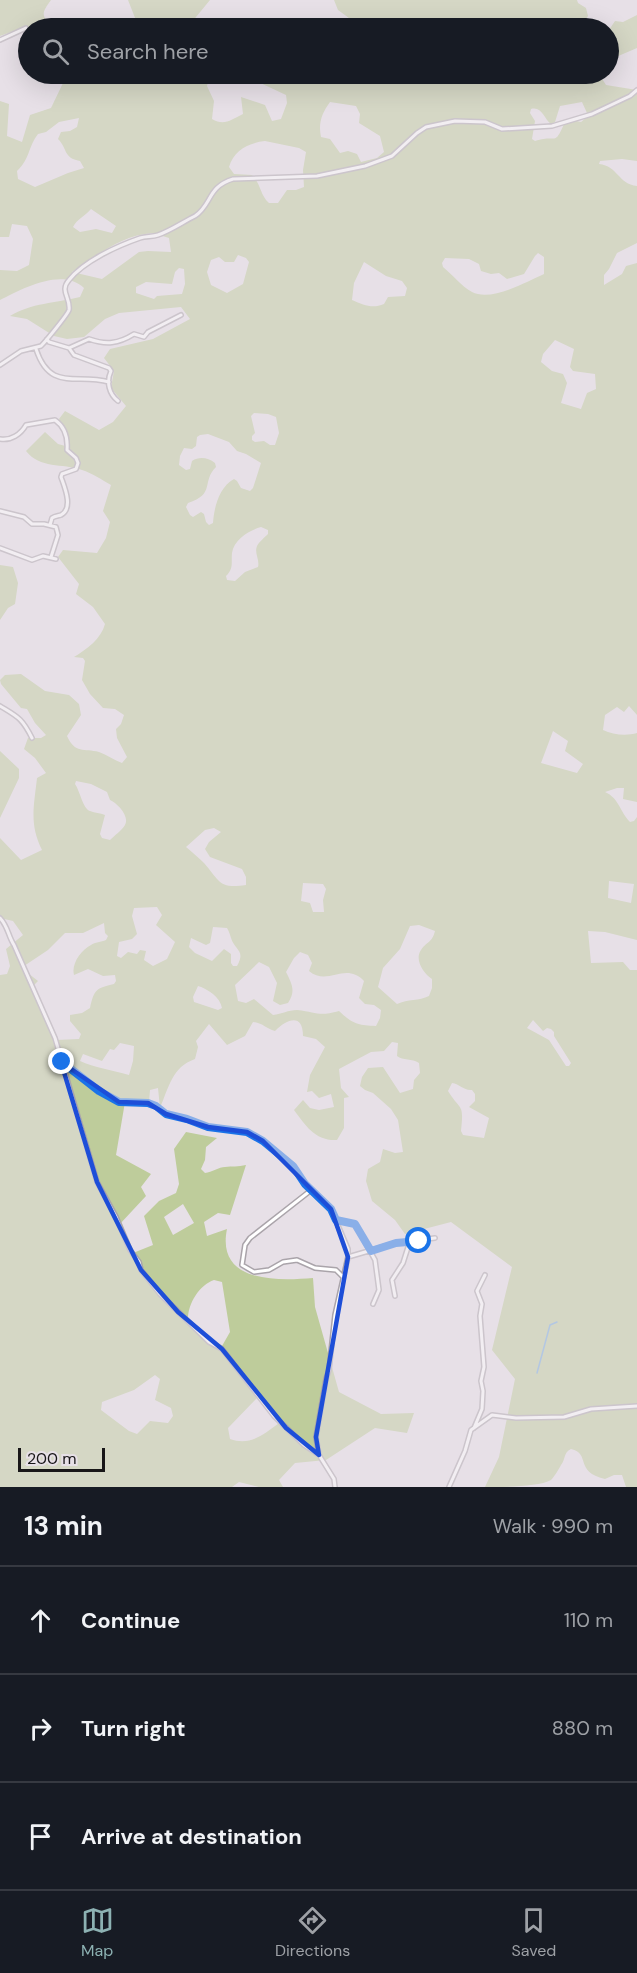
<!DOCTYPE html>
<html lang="en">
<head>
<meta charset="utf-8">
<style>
	:root { --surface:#171b24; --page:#20242c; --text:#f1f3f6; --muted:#9ea1a6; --line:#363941; --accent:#8db2b3 }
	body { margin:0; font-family:"DM Sans",sans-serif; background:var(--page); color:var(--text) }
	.scale { position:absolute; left:18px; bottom:15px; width:87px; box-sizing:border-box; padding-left:6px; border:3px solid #181618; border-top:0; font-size:16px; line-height:21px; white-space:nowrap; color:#181618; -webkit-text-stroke:4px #e7e0e7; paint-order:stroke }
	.stop { position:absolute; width:18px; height:18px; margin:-14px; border:4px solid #1a73e8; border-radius:50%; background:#fff }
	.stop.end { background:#1a73e8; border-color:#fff; box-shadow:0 2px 6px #0008 }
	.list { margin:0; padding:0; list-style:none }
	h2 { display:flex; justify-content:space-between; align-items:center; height:78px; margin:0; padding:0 24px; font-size:26px }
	h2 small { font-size:20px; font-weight:400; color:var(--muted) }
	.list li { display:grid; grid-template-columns:39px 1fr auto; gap:18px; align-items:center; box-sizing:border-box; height:108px; padding:0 24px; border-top:2px solid var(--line) }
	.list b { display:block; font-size:22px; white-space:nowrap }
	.list em { font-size:20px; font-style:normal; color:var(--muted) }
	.icon { flex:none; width:33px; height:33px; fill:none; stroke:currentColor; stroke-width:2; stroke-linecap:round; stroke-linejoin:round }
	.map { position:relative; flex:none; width:637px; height:1487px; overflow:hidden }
	.search { position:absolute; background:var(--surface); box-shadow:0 6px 24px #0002; left:18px; right:18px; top:18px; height:66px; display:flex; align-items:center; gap:15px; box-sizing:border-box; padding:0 21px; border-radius:33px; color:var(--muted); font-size:22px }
	.sheet { height:402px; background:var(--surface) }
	nav { display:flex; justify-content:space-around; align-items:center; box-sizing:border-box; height:84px; border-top:2px solid var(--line); background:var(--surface); font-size:16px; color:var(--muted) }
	nav a { display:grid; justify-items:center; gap:3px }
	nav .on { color:var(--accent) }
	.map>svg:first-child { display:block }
	.green { fill:#becc9b; fill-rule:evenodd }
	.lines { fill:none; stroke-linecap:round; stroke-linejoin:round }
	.stream { stroke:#74a9de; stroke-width:1.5 }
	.street-casing { stroke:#aaa4aa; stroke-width:6 }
	.street { stroke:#fff; stroke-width:3 }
	.route { stroke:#1a73e8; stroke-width:8 }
	.marked { fill:none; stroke:#1d4ed8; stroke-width:4.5; stroke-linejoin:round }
</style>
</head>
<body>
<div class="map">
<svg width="637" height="1487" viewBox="0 0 637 1487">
	<rect width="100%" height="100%" fill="#e7e0e7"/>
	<path class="green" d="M0,0H51C41,14 42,13 50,28H28V30L22,28L0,36Z
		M128,0H210L187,28H139Z
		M334,0H577L578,3L586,8L588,16L583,23L586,28H348L353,21L338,10Z
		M637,15V48L609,60V30L615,21L623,22Z
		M64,74H221L209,78L207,86L214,101L212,119C224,126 231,120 243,114L241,97L265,105L272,121L281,119L287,103L286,95L254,80L251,74H322L333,80L349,84L351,79L349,74H599L606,85L637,90V161L622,159L600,161L599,164C618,166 618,184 637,186V243L617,253L609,269L604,275V285L622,274L626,266L637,263V715L629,706L624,712L617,707L605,715L603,730C613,735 627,736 637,733V802L623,799L624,788H617L605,792C619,798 620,812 630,822L634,821L637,817V940L605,932L588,931L591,963L623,962L630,970H637V1487H626L622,1475H614L605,1479C574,1472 591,1453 571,1449C563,1453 566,1459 561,1465C559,1469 554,1477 551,1480C539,1487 502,1487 485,1487L499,1457L515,1379L492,1350L512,1267L451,1222L405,1234L395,1220L372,1201L366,1181L368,1169L380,1162L383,1149L395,1153L403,1152L398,1120L391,1109L373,1093L365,1090L360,1086L362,1077L368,1068L383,1067L400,1093L413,1089L414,1080L420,1073L419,1063C412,1058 403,1061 397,1056L398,1043L392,1042L384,1051L371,1052L339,1069L341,1088L349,1097L344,1098V1128L337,1140C315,1141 306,1126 294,1110L303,1100L310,1108L319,1110L334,1107L331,1094L319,1098L312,1091L307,1092L310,1075L325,1047L316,1039L303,1036C303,1013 287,1019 275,1031C266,1029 263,1023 253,1022L245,1036L227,1045L209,1024L196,1041L198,1047L195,1059C172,1067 169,1087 160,1108L158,1088L150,1090L149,1102H125L116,1155L151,1174L141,1187L146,1196L119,1225L127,1246L133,1253L153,1245L144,1216L159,1201L176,1193L179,1184L174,1149L186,1132L217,1138L206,1147L205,1160L201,1169L205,1173C212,1172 219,1167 225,1167C232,1166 238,1167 246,1165L230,1215L218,1213L204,1222L207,1236L227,1229C216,1283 277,1281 313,1278L315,1307L339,1392L381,1414L414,1413L407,1433L375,1428L326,1460L295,1463L279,1480L283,1487H259L239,1482L232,1487H0V975L7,974L10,966L6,949L23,935L13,921L0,918V838L21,860L42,850C29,824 34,806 37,778L46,773L35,758L24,749L28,738H41L46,735L35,723L27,709L21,708L1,684L0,680L5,675L21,674L45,691L69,695L79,704L81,715L67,736C75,754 84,748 99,752C107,755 114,760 122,763L127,757L117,738L116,729L121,724L124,715L115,709L103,708L90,694L82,680L85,661L83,658L74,657C87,649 101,639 105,624L93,607L76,594L79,584L58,557L63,550L97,553L106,538L110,522L103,511L111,485C102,480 92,473 82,470C62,463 40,469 26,451L45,432L58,444L69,447L68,436L59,419L65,411L99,430L113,422L126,406L111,388L114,371L104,358L110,349L153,339L190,319L181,307L119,313L105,319L84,337L67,339L54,336L27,319L10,316C31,303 56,303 80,297L84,288C62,267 22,289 0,300V270L17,271L29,265L33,239L27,226L12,224L9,237H0V101L9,104L7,136L22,142L30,115L51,108L63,83ZM330,102L356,106L360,114L359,123L380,136L384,152L377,158L361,162L357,154L348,151L340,153L330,139L321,137C318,123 322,113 330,102ZM582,102L587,113V117L581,122L572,120L564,124C554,147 557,134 535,141L532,139L535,121L530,113L531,109C542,106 544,119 551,124L555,122L560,106ZM79,118L77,127L70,131L61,132L58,139C68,149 63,158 80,161L84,168L68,173L35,187L18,179L17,171C30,159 28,147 38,134L46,132L59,122ZM265,141L299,148L306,152L303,170L304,187L296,190H287L278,203H269C260,195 261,184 252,175L234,174L229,167C234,150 248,143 265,141ZM91,209L116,226L112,233L96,229L80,232L73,227C77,219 85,216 91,209ZM153,233L169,238L171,252L148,251L139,252L102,279L72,272C98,255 121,235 153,233ZM538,253L544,257V274C526,282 491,302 472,292C461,286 453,275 443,267L442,263L445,258L469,259L479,264L481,271L491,274L499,273L507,279L524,274L535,256ZM238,255L246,258L249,262L243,284L227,293L211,285L207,272L211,260L219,257L225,262H234ZM364,262L386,276L402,281L407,288L405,296L388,297L384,304C372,309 364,305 352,300L354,283ZM179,268L184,269L185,284L182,294L157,296L154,299L136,293V287L146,282L172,284L175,272ZM555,340L574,349L570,367L573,371L595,374L596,389L587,393L581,409L561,403L567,383L563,374L552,371L541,362L543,354ZM254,413L268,414L276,417L279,433L275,445H270L264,441L255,442L252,440V436L255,433L251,416ZM208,434L229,442L237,451L246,454L261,463L253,488L250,491L241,488L237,481L234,479C219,487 214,508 213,523L209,525L206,522L204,514L201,512L193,517L190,515L186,507L188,503C216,494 201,482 216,467L215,463C208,458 200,456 192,461L190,469L186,470L179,465L180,456L184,448L192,449L196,446L197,437L200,435ZM261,527L268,530V534C265,537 259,542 257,546C254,553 260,560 258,567L245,572L235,581L227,580L226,576C234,568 231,563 232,553C234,539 250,530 261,527ZM553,731L568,741L565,751L583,764L577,773L541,763ZM76,781L91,784L107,792L110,800C117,803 130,816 125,825C122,830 114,836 110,840L102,838L100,834L105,815C100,813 95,813 90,811C83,809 80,791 75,784ZM214,828L221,832L209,842L205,849L210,857L242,869L246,877V885C218,889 220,881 204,863C198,857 192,852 186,847L205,830ZM609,881L634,884L631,903L608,898ZM303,883L323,884L326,889L323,900L324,912H313L310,903L301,901ZM157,907L162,915L156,925L175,942L167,959L153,966L144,960L146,951L140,950L137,954L128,952L121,958L117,956L119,942L132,939L137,934L132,916L134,908ZM104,923L105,933L108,936L106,940C101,942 95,942 91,945C81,950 71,964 74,975L88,969L103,976L115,975L116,981L114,984C96,988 94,990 90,1008L82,1013L70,1015V1021L81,1034L79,1039L56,1040L39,1008L32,987L38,981L24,970V966L48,950L65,933H83ZM419,925L435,931C432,943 427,941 421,950C414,960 424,974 432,979V988L429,996C419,1001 408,999 397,1004L378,987L383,968L400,949L410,926ZM213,927L227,928C229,931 230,935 231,938C235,951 246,950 237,966H233L231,963V954L224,949L212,961L195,953L189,947L191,938L206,945L210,943ZM300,952L308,955L312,963L309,971C328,987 345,961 364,981L359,998L365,1004L374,1005L381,1010L380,1018L376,1026C357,1025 353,1024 339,1011C318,1017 317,1012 297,1010C288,1010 282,1014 273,1015L254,999L246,1003L238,1001L235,985L259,962L269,967L277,983L273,1001L280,1005L288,1003C296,991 292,984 286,972L294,958ZM198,986C208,989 220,997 222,1008L218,1010L194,1002L193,997ZM533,1020L543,1031L547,1028L551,1029L554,1032V1036L571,1063L569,1066H566L549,1040L527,1028ZM120,1043L134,1046L133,1061L129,1075C112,1070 96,1068 80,1061L83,1054L102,1061L110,1049L114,1050ZM452,1083C460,1084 464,1091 472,1090L475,1094V1101L469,1107L489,1118L484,1138L463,1135L461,1131C464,1102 461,1112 448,1091ZM183,1204L194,1223L173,1235L164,1217ZM214,1280L222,1282L230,1332L222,1346L206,1339L188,1321C187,1305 199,1285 214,1280ZM155,1375L160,1379L155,1400L171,1408L173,1416L168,1423L150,1421L137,1434L129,1431L101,1410L102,1402L134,1390ZM257,1398L279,1423C263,1435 250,1446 230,1439L228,1428Z
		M0,565L13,567L18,583L15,604L8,608L0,620Z
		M0,751L19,769V778L0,818Z"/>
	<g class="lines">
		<path class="stream" d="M537,1373L550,1325L557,1322"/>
		<defs>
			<path id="street" d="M0,40L26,28
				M47,339L49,342L69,348L89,339C106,345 118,344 134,334L144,337L148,332L181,315
				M69,348L74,355L109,368L111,371C106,382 109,394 118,401
				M36,349C50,392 76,373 109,382
				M0,365L21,351L41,346C46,341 68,314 69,310C71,298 59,291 69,280C84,261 117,246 140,238C146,236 152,237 158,235C170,231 183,222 195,216C212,205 207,187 233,179L317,176L365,166L392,156L417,133L426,127L455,121L485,122L502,129L552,126L592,114L630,96L637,90
				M0,439C11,441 21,434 26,425L55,420C65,427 68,438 67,450L76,458L78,463L76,469L62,474L61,477C64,486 74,508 61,515C58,516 55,516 52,518L50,525
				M0,511L24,517L32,524H44L56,527L58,535L51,557
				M0,548L32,560L43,556L56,559
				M0,706C18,717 22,718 32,738
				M0,918C8,926 8,936 14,945L55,1038L97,1182L116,1217L130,1250L139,1262L141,1270L160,1294L209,1342L222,1349L274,1416L304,1445L319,1455L334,1479L335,1487
				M61,1062L99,1091L107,1094L119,1102L148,1103L156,1106L166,1114L187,1119L208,1127L247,1132L263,1141L293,1166L305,1184L331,1209L348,1249V1257L335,1315L329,1370L326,1379L316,1437L319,1455
				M310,1191L250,1238L245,1245L242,1265L254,1272L269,1270L283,1262L297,1260L315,1268L336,1270L343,1277
				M336,1220L355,1224L375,1260L379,1290L373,1304
				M348,1257L396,1243L435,1238
				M395,1296L392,1280L403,1263L410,1241
				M474,1428L482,1409L483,1391L481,1381L484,1367L480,1316L482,1304L477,1291L485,1275
				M449,1487L465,1451L471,1430L492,1415L516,1418L564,1417L591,1409L637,1406"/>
		</defs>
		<use href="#street" class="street-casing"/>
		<use href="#street" class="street"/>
	</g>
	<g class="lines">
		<path class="route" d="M62,1062L99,1091L119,1102L148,1103L156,1106L166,1114L187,1119L208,1127L247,1132L263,1141L293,1166L305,1184L331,1209L336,1220L355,1224L371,1251L396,1243L419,1241"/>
	</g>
	<path d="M0 0H637V1487H0ZM61,1062L119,1102L148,1103L166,1114L208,1127L247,1132L263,1141L331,1209L348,1257L316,1437L319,1455L286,1428L222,1349L178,1312L141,1270L97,1182Z" fill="#e7e0e7" fill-opacity=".55" fill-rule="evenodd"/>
	<path class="marked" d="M61,1062L119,1102L148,1103L166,1114L208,1127L247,1132L263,1141L331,1209L348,1257L316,1437L319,1455L286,1428L222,1349L178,1312L141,1270L97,1182Z"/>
</svg>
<div class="scale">200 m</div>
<div class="stop" style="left:419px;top:1241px"></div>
<div class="stop end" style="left:62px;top:1062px"></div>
<div class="search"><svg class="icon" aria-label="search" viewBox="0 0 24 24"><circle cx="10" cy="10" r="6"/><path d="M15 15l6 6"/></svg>Search here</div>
</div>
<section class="sheet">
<h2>13 min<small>Walk · 990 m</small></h2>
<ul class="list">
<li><svg class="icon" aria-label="ahead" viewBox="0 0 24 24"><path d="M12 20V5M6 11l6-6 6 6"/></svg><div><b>Continue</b></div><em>110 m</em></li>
<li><svg class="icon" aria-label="right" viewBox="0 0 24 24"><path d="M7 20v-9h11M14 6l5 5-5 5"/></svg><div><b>Turn right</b></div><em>880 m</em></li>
<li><svg class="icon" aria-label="arrive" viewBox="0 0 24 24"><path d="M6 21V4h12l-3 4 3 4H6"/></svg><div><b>Arrive at destination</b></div></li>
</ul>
</section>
<nav>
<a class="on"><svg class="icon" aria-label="map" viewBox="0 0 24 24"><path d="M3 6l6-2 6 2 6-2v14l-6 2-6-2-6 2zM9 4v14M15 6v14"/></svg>Map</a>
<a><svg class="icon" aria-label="directions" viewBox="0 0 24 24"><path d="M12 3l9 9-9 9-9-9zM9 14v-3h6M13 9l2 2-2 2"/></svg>Directions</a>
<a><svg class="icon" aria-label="saved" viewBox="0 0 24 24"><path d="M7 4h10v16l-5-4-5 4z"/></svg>Saved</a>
</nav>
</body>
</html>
